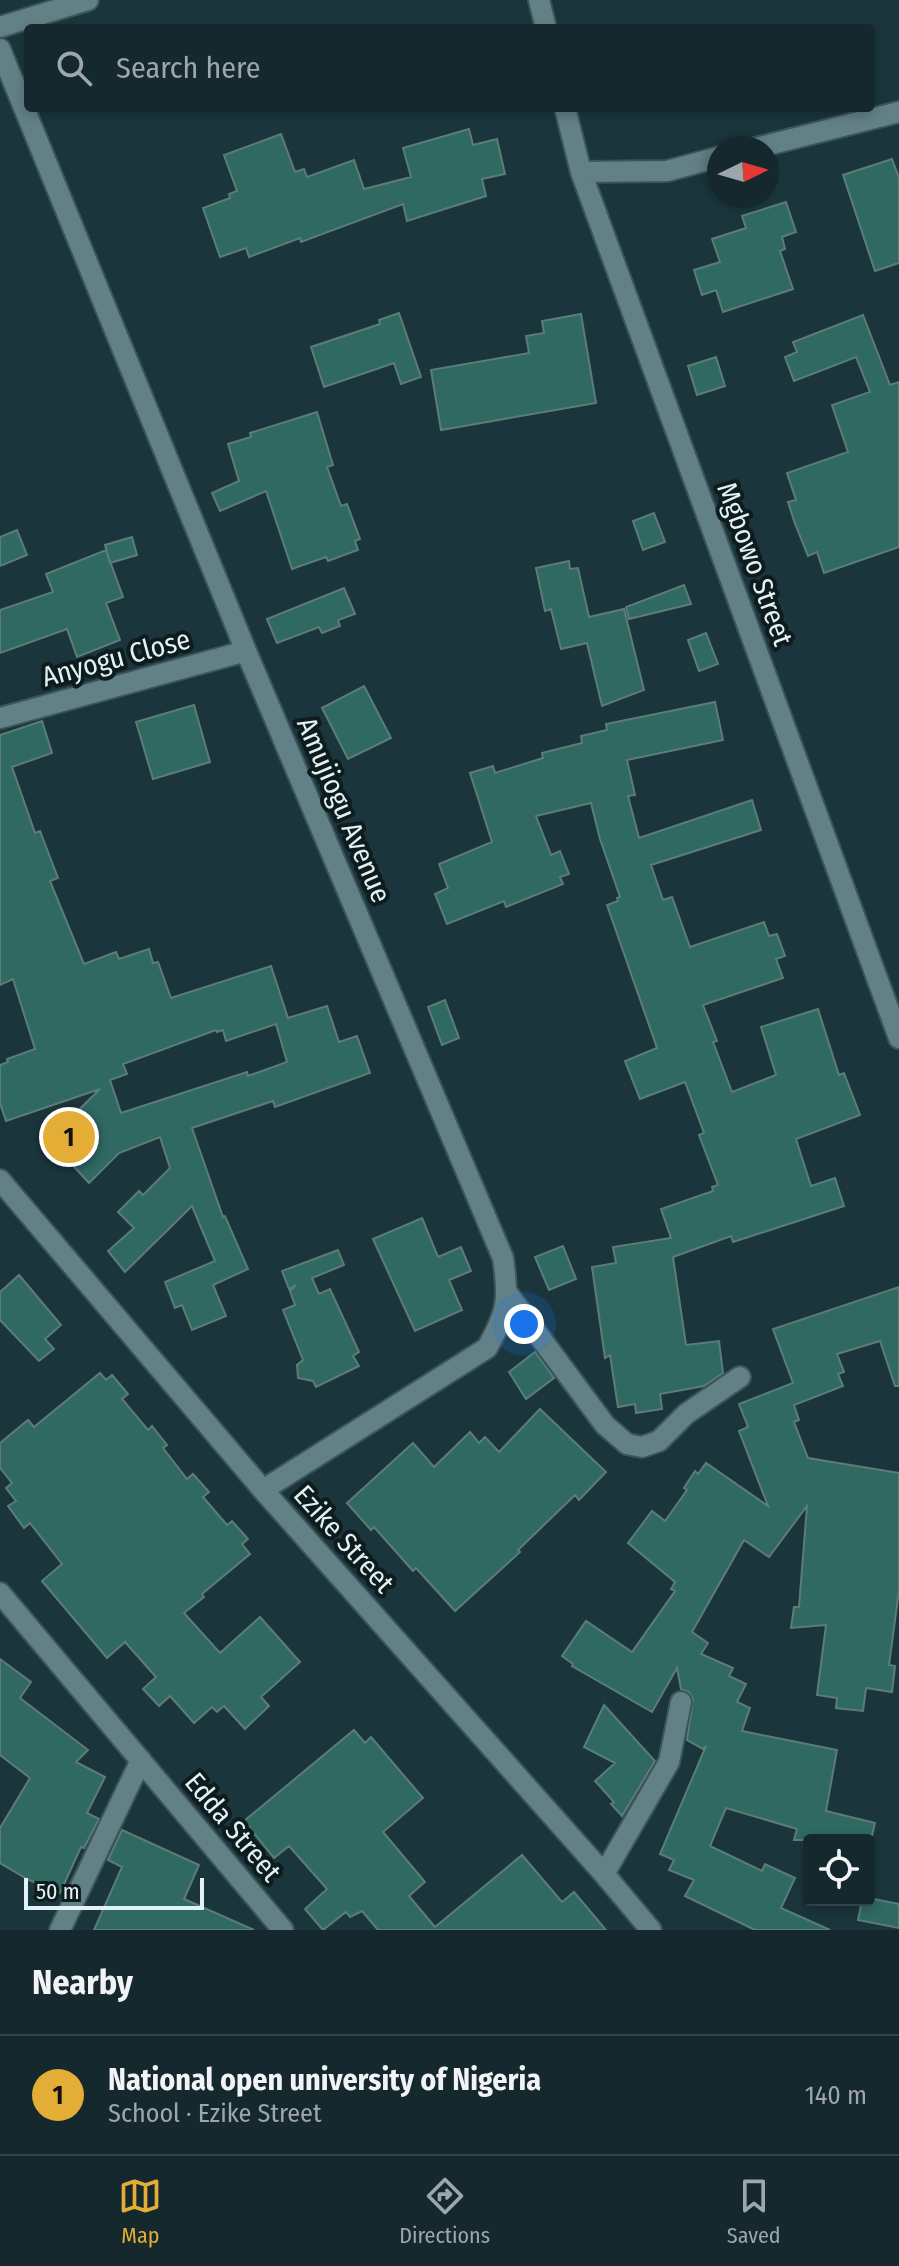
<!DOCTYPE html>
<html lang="en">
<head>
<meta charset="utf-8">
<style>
	:root { --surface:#14282d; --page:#1d3035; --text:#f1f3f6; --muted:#9da6aa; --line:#334449; --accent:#e4ad35 }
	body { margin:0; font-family:"Fira Sans Condensed",sans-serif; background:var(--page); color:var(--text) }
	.controls { position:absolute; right:24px; bottom:24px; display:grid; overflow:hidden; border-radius:8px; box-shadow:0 4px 12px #0003 }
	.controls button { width:72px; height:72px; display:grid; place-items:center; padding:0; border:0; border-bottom:2px solid var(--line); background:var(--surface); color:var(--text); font:40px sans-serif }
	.compass { position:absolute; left:707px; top:136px; width:72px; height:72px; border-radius:50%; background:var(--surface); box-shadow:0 4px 12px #0003; rotate:85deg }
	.scale { position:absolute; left:24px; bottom:20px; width:180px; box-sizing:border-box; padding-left:8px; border:4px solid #e2f2f5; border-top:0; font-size:22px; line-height:28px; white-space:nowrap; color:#e2f2f5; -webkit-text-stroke:6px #0f1c1e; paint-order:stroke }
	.you { position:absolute; left:524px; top:1324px; width:28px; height:28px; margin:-20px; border:6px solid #fff; border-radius:50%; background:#1a73e8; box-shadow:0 0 0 12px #1a73e833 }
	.badge { display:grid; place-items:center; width:52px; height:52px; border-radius:50%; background:var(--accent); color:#111; font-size:26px; font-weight:700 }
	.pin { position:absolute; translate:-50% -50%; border:4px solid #fff; box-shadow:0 2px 8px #0006 }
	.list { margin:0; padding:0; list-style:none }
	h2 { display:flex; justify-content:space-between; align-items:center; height:104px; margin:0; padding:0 32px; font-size:34px }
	h2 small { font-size:26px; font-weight:400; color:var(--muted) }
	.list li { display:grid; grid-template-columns:52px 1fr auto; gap:24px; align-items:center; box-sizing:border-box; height:120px; padding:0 32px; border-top:2px solid var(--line) }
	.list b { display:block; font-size:30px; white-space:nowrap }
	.list p { margin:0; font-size:26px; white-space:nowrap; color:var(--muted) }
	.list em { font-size:26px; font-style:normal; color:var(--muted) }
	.icon { flex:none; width:44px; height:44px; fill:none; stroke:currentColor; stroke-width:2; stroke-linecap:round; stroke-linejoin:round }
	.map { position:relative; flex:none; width:899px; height:1930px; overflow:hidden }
	.search { position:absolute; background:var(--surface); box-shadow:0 4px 12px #0003; left:24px; right:24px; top:24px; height:88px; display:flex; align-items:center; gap:20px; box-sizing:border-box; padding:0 28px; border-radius:8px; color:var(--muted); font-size:30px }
	.sheet { height:224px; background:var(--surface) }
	nav { display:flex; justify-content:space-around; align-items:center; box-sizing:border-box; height:112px; border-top:2px solid var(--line); background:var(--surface); font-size:22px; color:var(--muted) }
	nav a { display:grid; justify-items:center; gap:4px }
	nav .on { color:var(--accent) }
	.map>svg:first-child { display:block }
	.building { fill:#2f6962; stroke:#5d7c77; stroke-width:2; fill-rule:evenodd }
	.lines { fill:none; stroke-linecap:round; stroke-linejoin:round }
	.minor-casing { stroke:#3c555a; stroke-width:24 }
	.minor { stroke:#628187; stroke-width:20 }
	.labels { text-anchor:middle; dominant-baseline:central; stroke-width:8; stroke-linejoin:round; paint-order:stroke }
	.street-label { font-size:28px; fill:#e2f2f5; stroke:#0f1c1e }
</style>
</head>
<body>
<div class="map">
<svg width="899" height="1930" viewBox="0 0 899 1930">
	<rect width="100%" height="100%" fill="#1a363c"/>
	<path class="building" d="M469,129L473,145L497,139L505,174L482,179L486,196L407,221L403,204L301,242L300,238L249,257L246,248L220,257L203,208L230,198L229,194L237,191L224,155L281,134L295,172L304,169L307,177L354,160L364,189L411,177L403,148Z
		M892,159L899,178V263L875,271L843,175Z
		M786,202L796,232L782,237L785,249L780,251L793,289L723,312L716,290L702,295L694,270L720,262L712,239L746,228L742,216Z
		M399,313L421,377L401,384L394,363L324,387L311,347L380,324L379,320Z
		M581,314L596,403L441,430L431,370L529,353L526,336L544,333L542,321Z
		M863,315L890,385L899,382V547L824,573L817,552L808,556L794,521L788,502L796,500L787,473L848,452L832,405L870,392L856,357L794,381L785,357L797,352L793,342Z
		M716,357L725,386L697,395L688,366Z
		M317,412L333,465L327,467L341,506L347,504L360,539L355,541L358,550L328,561L326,557L292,569L266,491L220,511L212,493L239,481L228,444L251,437L250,433Z
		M654,513L665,542L643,550L633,521Z
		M17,530L27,555L0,566V537Z
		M132,537L137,555L110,563L105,545Z
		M106,550L123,597L106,603L120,640L77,657L67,629L0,653V610L53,592L46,574Z
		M569,561L570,569L578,568L589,617L624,609L644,690L602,706L587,643L561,649L551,609L545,611L536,568Z
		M684,585L691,604L629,619L626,607Z
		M344,588L355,614L338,620L340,626L322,633L319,627L277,643L267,619Z
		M706,633L718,664L699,671L688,640Z
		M364,686L391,738L348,759L322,708Z
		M715,702L723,740L627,760L635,795L628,796L639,838L752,800L761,830L651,865L663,900L672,897L690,947L764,922L769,936L777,934L785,956L776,959L783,978L703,1005L717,1041L713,1042L732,1092L776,1075L761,1027L818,1009L839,1075L844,1073L860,1115L796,1139L811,1186L835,1178L844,1206L733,1242L731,1236L673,1257L686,1345L719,1341L723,1373L704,1386L660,1394L662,1409L636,1413L635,1404L618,1407L610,1355L605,1358L592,1267L616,1263L613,1247L671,1238L661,1209L713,1191L712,1187L718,1185L699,1135L704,1133L685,1082L640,1099L625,1061L657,1048L607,905L618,901L617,898L620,897L600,839L591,803L536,816L551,855L560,851L569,874L560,877L563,884L506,907L504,901L447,924L435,894L448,888L439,864L492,842L470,773L493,766L495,773L543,758L542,753L582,743L581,736L607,730L606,724Z
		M194,705L210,762L153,779L136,722Z
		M42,721L52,753L12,767L35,833L40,831L58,878L50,881L84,964L116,952L119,959L149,949L153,963L158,962L171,998L271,966L288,1018L327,1006L339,1042L357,1036L370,1073L275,1107L273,1101L192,1128L223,1217L225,1216L248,1269L213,1285L226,1316L192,1330L182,1305L175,1308L165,1282L215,1261L192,1206L125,1272L108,1251L134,1228L118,1212L139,1191L143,1195L170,1168L160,1137L119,1153L89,1183L65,1157L71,1151L54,1134L100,1089L6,1121L0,1103V1065L8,1062L7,1059L35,1049L13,979L0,985V735ZM276,1024L287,1062L248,1076L247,1072L121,1113L110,1080L127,1074L123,1064L216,1030L217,1032L223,1030L226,1041Z
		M445,1000L459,1038L442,1045L428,1007Z
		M422,1218L438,1257L461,1247L471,1271L449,1280L462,1310L415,1331L373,1239Z
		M563,1246L576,1279L549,1290L535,1257Z
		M338,1250L344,1265L312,1278L319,1294L330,1289L359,1352L353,1356L359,1366L316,1387L313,1381L298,1378L297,1365L303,1360L283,1310L295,1305L290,1291L296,1285L289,1289L282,1271Z
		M19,1275L61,1325L45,1339L54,1349L39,1361L0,1320V1292Z
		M899,1287V1386H895L880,1341L837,1354L844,1372L838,1374L843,1386L794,1405L799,1420L794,1422L808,1458L899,1473V1590L889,1665L895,1666L892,1692L866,1688L863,1711L836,1708L837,1698L817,1695L826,1625L791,1628L794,1607H799L807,1506L769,1557L744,1540L692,1632L708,1643L701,1654L733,1668L729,1676L746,1684L737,1702L750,1708L742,1731L837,1750L826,1811L875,1823L871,1840H794L797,1829L726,1808L710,1846L762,1871L765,1864L795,1878L781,1908L830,1930H755L685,1896L694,1880L669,1870L674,1860L660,1854L706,1746L703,1749L687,1740L693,1699L689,1692L681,1689L677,1668L652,1712L572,1666L573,1664L562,1656L586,1621L632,1652L675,1591L671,1589L675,1582L628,1543L652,1511L665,1521L687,1490L684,1488L695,1471L698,1474L706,1463L768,1506L739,1431L748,1427L739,1404L793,1383L773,1329Z
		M535,1352L554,1378L526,1399L509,1372Z
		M100,1373L106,1380L112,1375L128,1394L122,1399L148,1430L152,1426L167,1445L163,1448L187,1479L193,1474L209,1492L203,1497L227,1525L232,1521L248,1539L242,1544L250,1554L202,1594L204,1597L184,1613L220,1653L260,1617L300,1662L261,1697L269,1706L245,1729L224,1706L217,1712L212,1707L194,1723L170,1696L159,1706L143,1689L156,1677L125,1642L107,1658L42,1581L62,1564L30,1523L24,1528L8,1506L16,1501L6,1488L12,1483L0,1468V1443L28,1420L34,1427Z
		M540,1409L606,1472L579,1500L575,1495L518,1550L520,1552L455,1611L416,1568L413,1571L374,1527L371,1530L347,1503L413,1443L434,1467L470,1432L479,1443L485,1437L499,1452Z
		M0,1659L31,1682L20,1698L88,1750L76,1762L105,1777L87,1813L99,1819L84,1848L81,1847L60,1893L29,1880L0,1863V1828L30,1778L0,1755Z
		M604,1705L655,1761L622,1816L611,1804L614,1802L595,1781L615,1763L584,1747Z
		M354,1730L365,1743L371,1737L423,1798L383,1832L425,1882L409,1896L435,1927L522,1855L562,1902L574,1892L606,1930H378L362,1911L350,1917L346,1912L323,1930L305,1909L327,1889L289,1846L274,1858L244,1821Z
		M122,1830L199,1865L184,1899L254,1930H94L122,1867L108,1860Z
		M869,1898L899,1904V1928L858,1920L862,1900H869Z"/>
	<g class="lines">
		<defs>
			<path id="minor" d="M539,0L546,28
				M0,27L88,0
				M0,49L246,651L503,1258C509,1299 508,1311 487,1348L263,1490
				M565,108L581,172L899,1038
				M756,148L899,112
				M581,172L667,171L719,157
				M0,718L246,651
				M0,1180L263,1490L604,1874L651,1930
				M508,1294L605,1425L627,1444L642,1447L659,1441L686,1414L740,1377
				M0,1593L283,1930
				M604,1874L669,1762L681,1702
				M60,1930L141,1760"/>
		</defs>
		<use href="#minor" class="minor-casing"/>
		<use href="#minor" class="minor"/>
	</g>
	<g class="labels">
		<g class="street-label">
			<text transform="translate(755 564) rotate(70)">Mgbowo Street</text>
			<text transform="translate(116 658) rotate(-15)">Anyogu Close</text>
			<text transform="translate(344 810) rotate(67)">Amujiogu Avenue</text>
			<text transform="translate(344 1539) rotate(48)">Ezike Street</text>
			<text transform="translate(233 1827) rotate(50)">Edda Street</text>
		</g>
	</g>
</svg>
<div class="controls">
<button><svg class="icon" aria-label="locate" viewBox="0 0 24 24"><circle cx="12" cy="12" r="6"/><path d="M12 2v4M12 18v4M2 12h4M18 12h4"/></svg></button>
</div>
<svg class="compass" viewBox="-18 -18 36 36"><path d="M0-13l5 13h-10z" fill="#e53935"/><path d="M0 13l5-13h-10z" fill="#9da6aa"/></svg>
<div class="scale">50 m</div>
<div class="you"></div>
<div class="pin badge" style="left:69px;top:1137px">1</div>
<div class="search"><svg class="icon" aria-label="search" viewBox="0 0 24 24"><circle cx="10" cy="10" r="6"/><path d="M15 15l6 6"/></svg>Search here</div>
</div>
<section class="sheet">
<h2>Nearby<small></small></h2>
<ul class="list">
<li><span class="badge">1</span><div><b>National open university of Nigeria</b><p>School · Ezike Street</p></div><em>140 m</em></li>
</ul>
</section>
<nav>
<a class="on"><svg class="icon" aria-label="map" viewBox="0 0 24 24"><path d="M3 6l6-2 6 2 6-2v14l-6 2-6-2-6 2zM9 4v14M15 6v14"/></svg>Map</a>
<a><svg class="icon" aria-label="directions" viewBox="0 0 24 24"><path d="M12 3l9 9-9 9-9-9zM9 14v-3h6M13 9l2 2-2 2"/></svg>Directions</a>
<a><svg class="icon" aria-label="saved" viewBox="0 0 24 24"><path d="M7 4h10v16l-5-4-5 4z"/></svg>Saved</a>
</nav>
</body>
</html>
